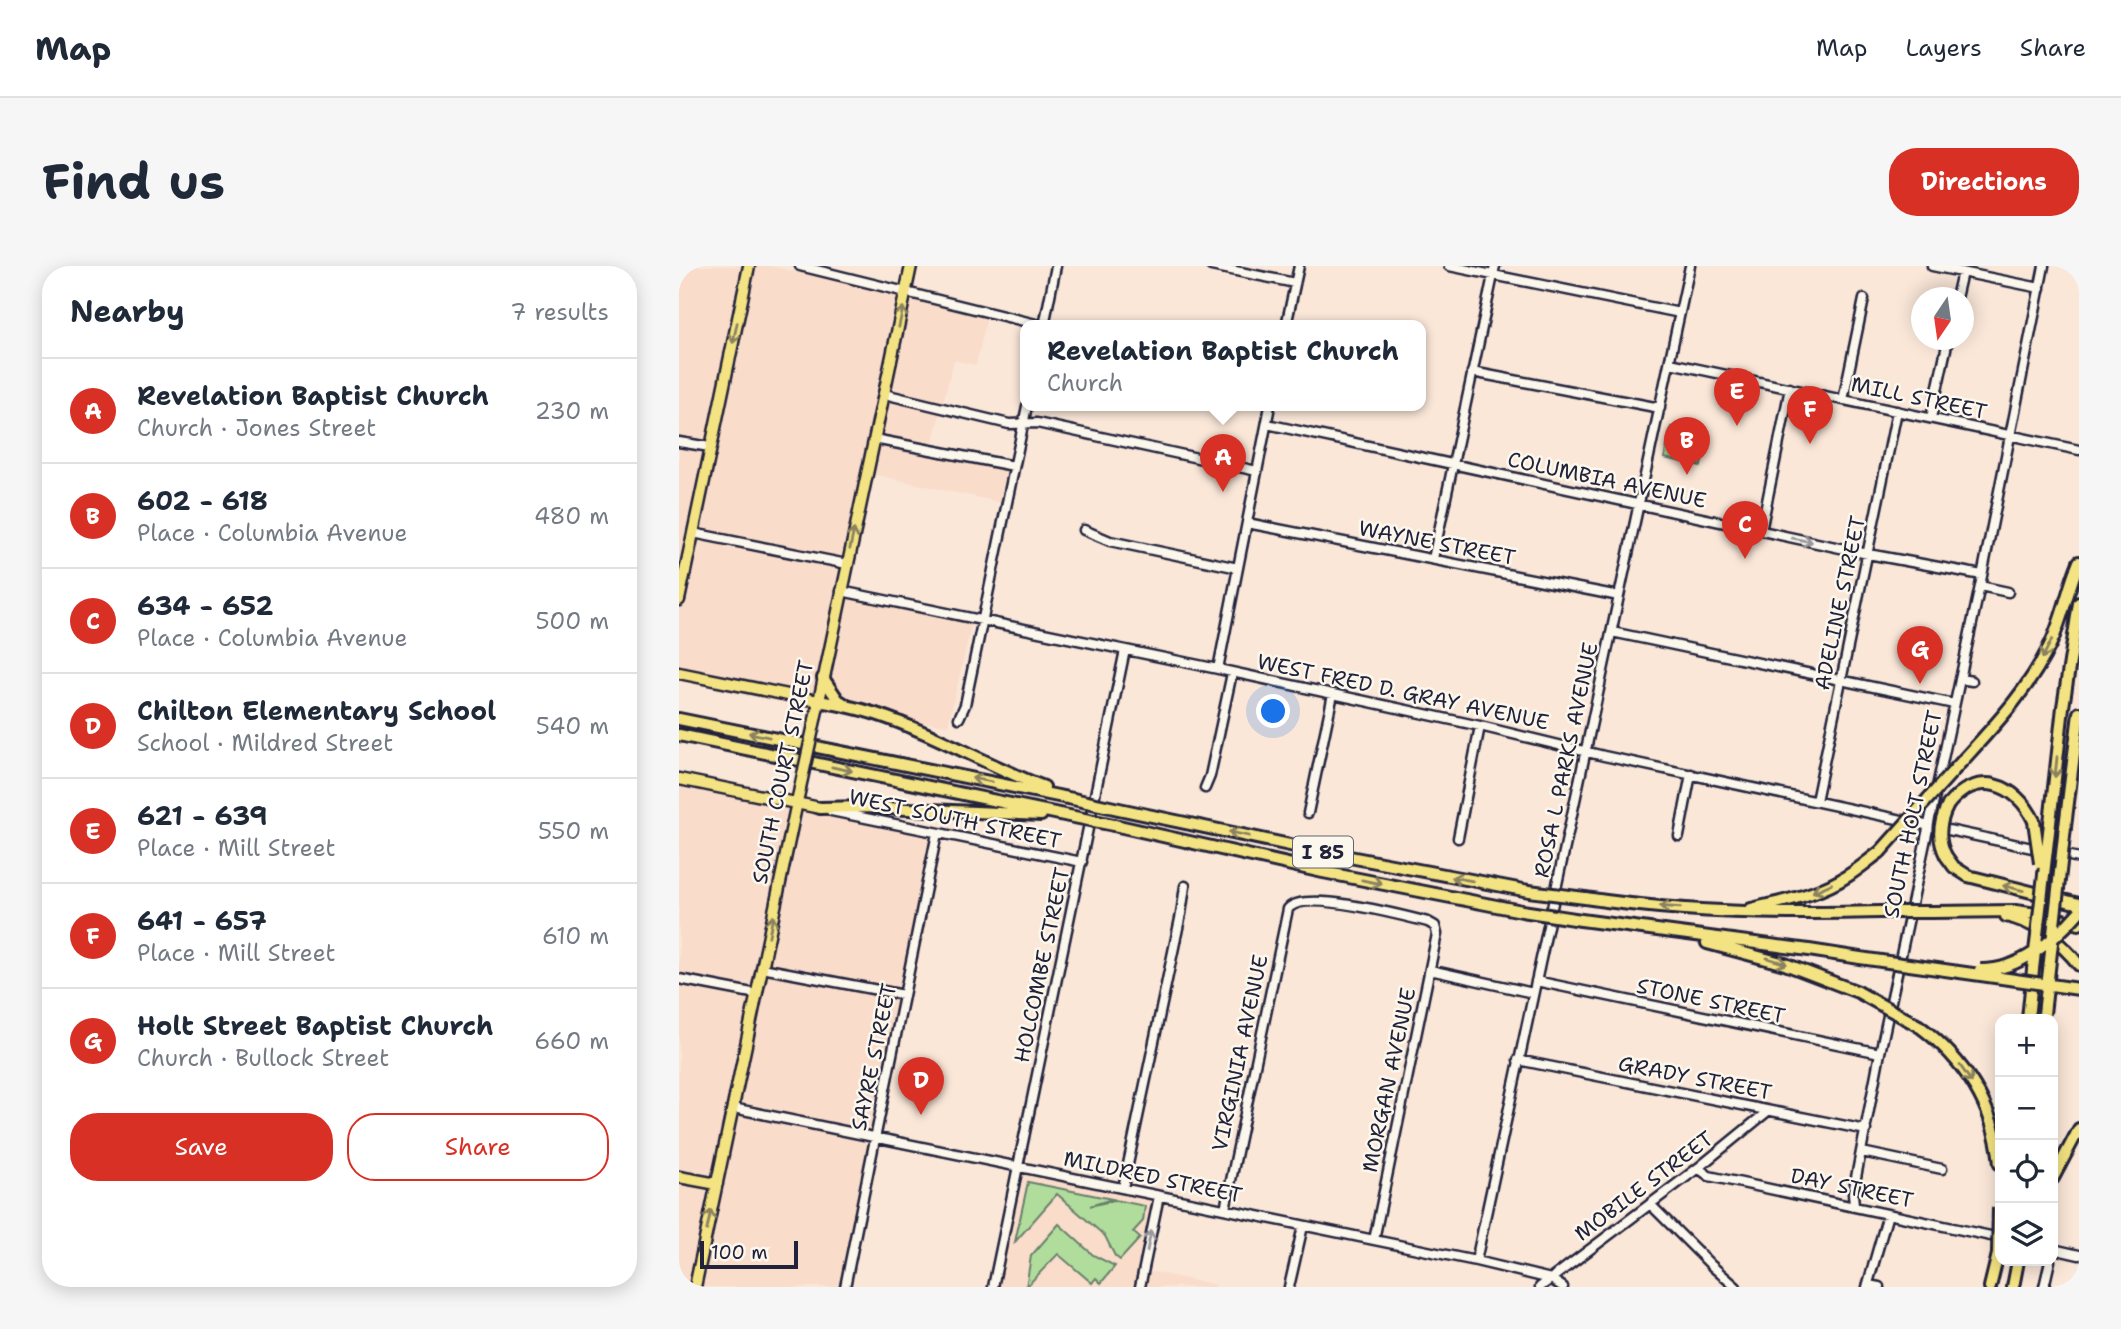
<!DOCTYPE html>
<html lang="en">
<head>
<meta charset="utf-8">
<style>
	:root { --surface:#fff; --page:#f6f6f7; --text:#1f2937; --muted:#747a83; --line:#e0e1e3; --accent:#d93025 }
	body { margin:0; font-family:"Shantell Sans",sans-serif; background:var(--page); color:var(--text) }
	.controls { position:absolute; right:21px; bottom:21px; display:grid; overflow:hidden; border-radius:14px; box-shadow:0 4px 18px #0003 }
	.controls button { width:63px; height:63px; display:grid; place-items:center; padding:0; border:0; border-bottom:2px solid var(--line); background:var(--surface); color:var(--text); font:35px sans-serif }
	.compass { position:absolute; left:1232px; top:21px; width:63px; height:63px; border-radius:50%; background:var(--surface); box-shadow:0 4px 18px #0003; rotate:193deg }
	.scale { position:absolute; left:21px; bottom:18px; width:98px; box-sizing:border-box; padding-left:7px; border:4px solid #22223b; border-top:0; font-size:19px; line-height:24px; white-space:nowrap; color:#22223b; -webkit-text-stroke:5px #fbf7ec; paint-order:stroke }
	.you { position:absolute; left:595px; top:446px; width:24px; height:24px; margin:-18px; border:5px solid #fff; border-radius:50%; background:#1a73e8; box-shadow:0 0 0 10px #1a73e833 }
	.badge { display:grid; place-items:center; width:46px; height:46px; border-radius:50%; background:var(--accent); color:#fff; font-size:23px; font-weight:700 }
	.pin { position:absolute; translate:-50% -58px; filter:drop-shadow(0 2px 4px #0008) }
	.pin::after { content:''; position:absolute; top:37px; width:24px; height:21px; background:inherit; clip-path:polygon(0 0,100% 0,50% 100%) }
	.popup { position:absolute; left:341px; top:54px; width:406px; height:91px; box-sizing:border-box; display:grid; place-content:center; border-radius:14px; background:var(--surface); filter:drop-shadow(0 2px 5px #0005); font-size:23px; white-space:nowrap; color:var(--muted) }
	.popup b { font-size:26px; color:var(--text) }
	.popup::after { content:''; position:absolute; left:50%; top:100%; margin-left:-14px; border:14px solid transparent; border-top-color:var(--surface) }
	.list { margin:0; padding:0; list-style:none }
	h2 { display:flex; justify-content:space-between; align-items:center; height:91px; margin:0; padding:0 28px; font-size:30px }
	h2 small { font-size:23px; font-weight:400; color:var(--muted) }
	.list li { display:grid; grid-template-columns:46px 1fr auto; gap:21px; align-items:center; box-sizing:border-box; height:105px; padding:0 28px; border-top:2px solid var(--line) }
	.list b { display:block; font-size:26px; white-space:nowrap }
	.list p { margin:0; font-size:23px; white-space:nowrap; color:var(--muted) }
	.list em { font-size:23px; font-style:normal; color:var(--muted) }
	.actions { display:flex; gap:14px; padding:21px 28px }
	.actions a { flex:1; padding:16px 0; border:2px solid var(--accent); border-radius:28px; text-align:center; font-size:24px; color:var(--accent) }
	.actions .main { background:var(--accent); color:#fff }
	.icon { flex:none; width:38px; height:38px; fill:none; stroke:currentColor; stroke-width:2; stroke-linecap:round; stroke-linejoin:round }
	.map { position:relative; flex:none; width:1400px; height:1021px; overflow:hidden; border-radius:28px }
	header { display:flex; align-items:center; gap:42px; box-sizing:border-box; height:98px; padding:0 35px; background:var(--surface); border-bottom:2px solid var(--line) }
	header strong { font-size:33px }
	nav { display:flex; gap:38px; margin-inline-start:auto; font-size:24px }
	.intro { display:flex; align-items:center; justify-content:space-between; box-sizing:border-box; height:168px; padding:0 42px }
	h1 { margin:0; font-size:49px }
	.button { padding:18px 32px; border-radius:28px; background:var(--accent); color:#fff; font-size:24px; font-weight:700 }
	main { display:flex; gap:42px; padding:0 42px }
	aside { flex:1; background:var(--surface); border-radius:28px; box-shadow:0 4px 18px #0003 }
	.map>svg:first-child { display:block }
	.built { fill:#f9dcca }
	.green { fill:#b0dd9c; stroke:#69806c; stroke-width:2 }
	.lines { fill:none; stroke-linecap:round; stroke-linejoin:round }
	.minor-casing { stroke:#22223b; stroke-width:13 }
	.major-casing { stroke:#22223b; stroke-width:15 }
	.highway-casing { stroke:#22223b; stroke-width:16 }
	.minor { stroke:#fbf7ec; stroke-width:8 }
	.major { stroke:#f4e382; stroke-width:10 }
	.highway { stroke:#f4e382; stroke-width:10 }
	.major-bridge-casing { stroke:#22223b; stroke-width:15; stroke-linecap:butt }
	.highway-bridge-casing { stroke:#22223b; stroke-width:16; stroke-linecap:butt }
	.major-bridge { stroke:#f4e382; stroke-width:10 }
	.highway-bridge { stroke:#f4e382; stroke-width:10 }
	.oneway { stroke:#8b825e }
	.oneway2 { stroke:#99979c }
	.labels { text-anchor:middle; dominant-baseline:central; stroke-width:5; stroke-linejoin:round; paint-order:stroke }
	.shield { fill:#fbf7ec; stroke:#636270; stroke-width:2 }
	.shield-label { font-size:19px; font-weight:bold; fill:#22223b }
	.street-label { font-size:21px; fill:#22223b; stroke:#fbf7ec }
</style>
</head>
<body>
<header>
<strong>Map</strong>
<nav><a>Map</a><a>Layers</a><a>Share</a></nav>
</header>
<div class="intro"><h1>Find us</h1><a class="button">Directions</a></div>
<main>
<aside>
<h2>Nearby<small>7 results</small></h2>
<ul class="list">
<li><span class="badge">A</span><div><b>Revelation Baptist Church</b><p>Church · Jones Street</p></div><em>230 m</em></li>
<li><span class="badge">B</span><div><b>602 - 618</b><p>Place · Columbia Avenue</p></div><em>480 m</em></li>
<li><span class="badge">C</span><div><b>634 - 652</b><p>Place · Columbia Avenue</p></div><em>500 m</em></li>
<li><span class="badge">D</span><div><b>Chilton Elementary School</b><p>School · Mildred Street</p></div><em>540 m</em></li>
<li><span class="badge">E</span><div><b>621 - 639</b><p>Place · Mill Street</p></div><em>550 m</em></li>
<li><span class="badge">F</span><div><b>641 - 657</b><p>Place · Mill Street</p></div><em>610 m</em></li>
<li><span class="badge">G</span><div><b>Holt Street Baptist Church</b><p>Church · Bullock Street</p></div><em>660 m</em></li>
</ul>
<div class="actions"><a class="main">Save</a><a>Share</a></div>
</aside>
<div class="map">
<svg width="1400" height="1021" viewBox="0 0 1400 1021">
	<rect width="100%" height="100%" fill="#fae7d8"/>
	<filter id="ink" filterUnits="userSpaceOnUse"><feTurbulence type="fractalNoise" baseFrequency=".0143" numOctaves="2"/><feDisplacementMap in="SourceGraphic" scale="14" xChannelSelector="R" yChannelSelector="G"/><feConvolveMatrix kernelMatrix="1 2 1 2 8 2 1 2 1" color-interpolation-filters="sRGB"/></filter>
	<g filter="url(#ink)">
		<path class="built" d="M0,0H91L308,50L297,99L275,94L251,186L331,204L324,237L184,206L158,329L293,357L269,459L193,452L124,441L0,415Z
			M0,508L266,563L172,1021H0Z
			M336,893L484,924L469,1005L537,1019L536,1021H309Z"/>
		<path class="green" d="M992,161L1028,169L1022,200L985,192Z
			M349,916L433,933L411,940L436,934L466,940L464,955L454,966L461,972L441,994L436,990L426,970L378,928L336,976Z
			M380,958L414,989L436,1000L422,1017L417,1012L413,1017L379,988L347,1021L352,990Z"/>
		<g class="lines">
			<defs>
				<path id="minor" d="M121,0L365,60
					M532,0L616,17
					M770,0L1001,47
					M1253,0L1361,22
					M1277,32L1283,6
					M365,60L377,0
					M607,60L620,0
					M991,97L1400,184
					M793,106L981,142
					M205,128L330,158L358,157L578,205
					M1164,134L1185,33
					M1252,152L1269,74
					M588,158L1189,288L1303,309
					M195,173L335,200
					M0,176L31,181
					M568,257L940,330
					M405,264L431,275L559,302
					M1082,265L1111,122
					M14,267L168,298
					M754,293L816,0
					M1301,320L1329,326
					M162,325L539,403L801,460L925,490L1400,592
					M933,366L1275,438
					M539,403L591,140
					M1281,413L1293,415
					M280,452L286,439L348,140
					M526,522L531,510L553,407
					M1137,535L1218,145
					M152,545L403,596
					M629,547L654,428
					M1000,570L1012,508
					M779,572L801,460
					M83,702L225,729
					M751,704L854,727
					M0,713L78,728
					M857,715L1201,787
					M839,794L1187,864
					M54,842L797,995L872,1013L884,1021
					M1183,886L1263,903
					M1019,902L1030,910L1321,972
					M444,922L502,648L506,620
					M971,938L1033,1000L1057,1021
					M1175,940L1174,927L1201,787L1301,320L1365,0
					M546,943L609,643C624,623 725,650 749,656L756,660L758,668L695,974
					M1374,983L1400,989
					M797,995L1011,0
					M1189,1019L1200,1021
					M166,1021L258,567
					M314,1021L446,384
					M461,1021L480,930
					M610,1021L624,960
					M861,1021L1019,902L1089,845
					M1188,1021L1209,948
					M1365,1021L1371,995"/>
				<path id="major" d="M0,334L70,0
					M0,407L139,435
					M136,454L232,0
					M0,513L141,542
					M0,911L38,918
					M16,1021L121,522"/>
				<path id="highway" d="M144,412L159,434L167,439
					M139,435C159,438 178,442 197,448C255,467 308,499 365,521
					M0,453L394,533
					M0,469L390,550
					M1285,493C1318,457 1351,422 1372,377C1384,351 1389,322 1400,296
					M1269,539C1298,503 1337,517 1355,555
					M141,542L184,541L362,549
					M440,543L639,585L850,625
					M1371,557L1384,441L1400,337
					M435,559L644,606L843,645
					M1386,561L1400,447
					M1267,590L1275,601L1289,610L1400,638
					M906,632C1003,647 1102,649 1201,646
					M1072,643C1105,635 1140,629 1170,609C1181,602 1190,594 1201,586
					M1253,646L1337,645L1364,649L1400,658
					M1327,650C1356,656 1382,676 1400,699
					M902,654L1130,684L1181,692
					M1028,677L1106,698L1179,726
					M1349,753L1354,703
					M1240,760C1285,793 1316,841 1321,898
					M1374,912L1400,863
					M1311,1021L1321,980
					M1334,1021L1339,995"/>
			</defs>
			<use href="#minor" class="minor-casing"/>
			<use href="#major" class="major-casing"/>
			<use href="#highway" class="highway-casing"/>
			<use href="#minor" class="minor"/>
			<use href="#major" class="major"/>
			<use href="#highway" class="highway"/>
			<defs>
				<path id="major-bridge" d="M121,522L136,454"/>
				<path id="highway-bridge" d="M394,533L440,543
					M390,550L435,559
					M1355,555L1361,597
					M1201,586L1285,493
					M1267,590C1258,573 1260,556 1269,539
					M850,625L906,632
					M843,645L902,654
					M1201,646H1253
					M1181,692L1400,723
					M1354,703L1371,557
					M1301,704C1340,705 1376,674 1400,646
					M1179,726L1240,760
					M1365,748L1386,561
					M1319,988L1320,942"/>
			</defs>
			<use href="#major-bridge" class="major-bridge-casing"/>
			<use href="#highway-bridge" class="highway-bridge-casing"/>
			<use href="#major-bridge" class="major-bridge"/>
			<use href="#highway-bridge" class="highway-bridge"/>
		</g>
		<defs><path id="oneway-shaft" d="M-6 0H5M1.5-3L5.5 0L1.5 3" fill="none" stroke-width="1.6" stroke-linecap="round" stroke-linejoin="round" transform="scale(1.75)"/></defs>
		<g class="oneway">
			<use href="#oneway-shaft" transform="translate(222 51) rotate(-78)"/>
			<use href="#oneway-shaft" transform="translate(56 67) rotate(102)"/>
			<use href="#oneway-shaft" transform="translate(173 273) rotate(-78)"/>
			<use href="#oneway-shaft" transform="translate(1368 383) rotate(117)"/>
			<use href="#oneway-shaft" transform="translate(80 469) rotate(-168)"/>
			<use href="#oneway-shaft" transform="translate(1377 501) rotate(96)"/>
			<use href="#oneway-shaft" transform="translate(163 503) rotate(12)"/>
			<use href="#oneway-shaft" transform="translate(303 514) rotate(-169)"/>
			<use href="#oneway-shaft" transform="translate(560 568) rotate(-168)"/>
			<use href="#oneway-shaft" transform="translate(783 613) rotate(-170)"/>
			<use href="#oneway-shaft" transform="translate(693 616) rotate(12)"/>
			<use href="#oneway-shaft" transform="translate(1143 622) rotate(156)"/>
			<use href="#oneway-shaft" transform="translate(1334 622) rotate(-166)"/>
			<use href="#oneway-shaft" transform="translate(991 641) rotate(-176)"/>
			<use href="#oneway-shaft" transform="translate(92 660) rotate(-78)"/>
			<use href="#oneway-shaft" transform="translate(1098 695) rotate(17)"/>
			<use href="#oneway-shaft" transform="translate(1287 808) rotate(55)"/>
			<use href="#oneway-shaft" transform="translate(30 954) rotate(-78)"/>
		</g>
		<g class="oneway2">
			<use href="#oneway-shaft" transform="translate(1123 274) rotate(12)"/>
			<use href="#oneway-shaft" transform="translate(470 975) rotate(-79)"/>
		</g>
	</g>
	<g class="labels">
		<rect class="shield" x="614" y="570.5" width="60" height="31" rx="5"/>
		<g class="shield-label">
			<text x="644" y="586">I 85</text>
		</g>
		<g class="street-label">
			<text transform="translate(1240 132) rotate(12)">MILL STREET</text>
			<text transform="translate(928 214) rotate(12)">COLUMBIA AVENUE</text>
			<text transform="translate(758 277) rotate(11)">WAYNE STREET</text>
			<text transform="translate(1161 337) rotate(-78)">ADELINE STREET</text>
			<text transform="translate(724 426) rotate(12)">WEST FRED D. GRAY AVENUE</text>
			<text transform="translate(887 494) rotate(-78)">ROSA L PARKS AVENUE</text>
			<text transform="translate(104 506) rotate(-78)">SOUTH COURT STREET</text>
			<text transform="translate(1234 548) rotate(-78)">SOUTH HOLT STREET</text>
			<text transform="translate(276 553) rotate(12)">WEST SOUTH STREET</text>
			<text transform="translate(363 699) rotate(-78)">HOLCOMBE STREET</text>
			<text transform="translate(1032 735) rotate(12)">STONE STREET</text>
			<text transform="translate(561 787) rotate(-78)">VIRGINIA AVENUE</text>
			<text transform="translate(195 791) rotate(-78)">SAYRE STREET</text>
			<text transform="translate(1016 812) rotate(11)">GRADY STREET</text>
			<text transform="translate(710 814) rotate(-78)">MORGAN AVENUE</text>
			<text transform="translate(474 911) rotate(12)">MILDRED STREET</text>
			<text transform="translate(965 920) rotate(-37)">MOBILE STREET</text>
			<text transform="translate(1173 922) rotate(12)">DAY STREET</text>
		</g>
	</g>
</svg>
<div class="controls">
<button>+</button>
<button>−</button>
<button><svg class="icon" aria-label="locate" viewBox="0 0 24 24"><circle cx="12" cy="12" r="6"/><path d="M12 2v4M12 18v4M2 12h4M18 12h4"/></svg></button>
<button><svg class="icon" aria-label="layers" viewBox="0 0 24 24"><path d="M12 4l9 5-9 5-9-5zM3 14l9 5 9-5"/></svg></button>
</div>
<svg class="compass" viewBox="-18 -18 36 36"><path d="M0-13l5 13h-10z" fill="#e53935"/><path d="M0 13l5-13h-10z" fill="#747a83"/></svg>
<div class="scale">100 m</div>
<div class="you"></div>
<div class="pin badge" style="left:544px;top:226px">A</div>
<div class="popup"><b>Revelation Baptist Church</b>Church</div>
<div class="pin badge" style="left:1008px;top:209px">B</div>
<div class="pin badge" style="left:1066px;top:293px">C</div>
<div class="pin badge" style="left:242px;top:849px">D</div>
<div class="pin badge" style="left:1058px;top:160px">E</div>
<div class="pin badge" style="left:1131px;top:178px">F</div>
<div class="pin badge" style="left:1241px;top:418px">G</div>
</div>
</main>
</body>
</html>
